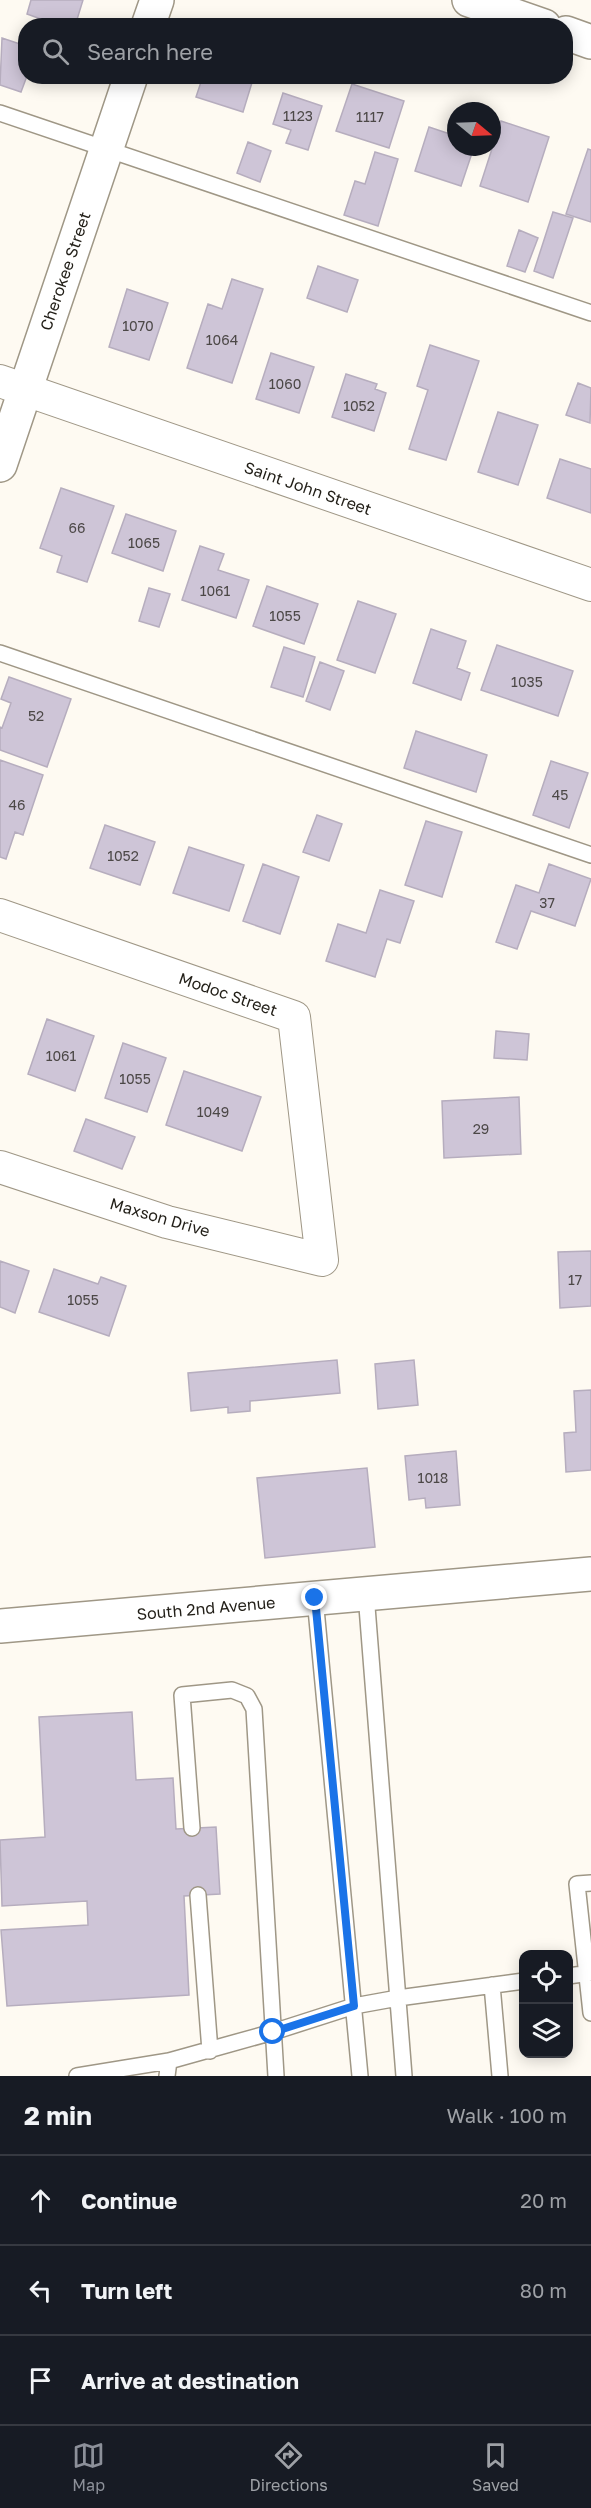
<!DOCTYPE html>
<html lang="en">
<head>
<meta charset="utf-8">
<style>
	:root { --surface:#171b24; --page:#242831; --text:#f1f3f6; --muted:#9ea1a6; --line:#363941; --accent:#8c9099 }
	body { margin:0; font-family:"Golos Text",sans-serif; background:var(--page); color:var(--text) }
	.controls { position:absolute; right:18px; bottom:18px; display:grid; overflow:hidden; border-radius:12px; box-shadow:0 3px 15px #0003 }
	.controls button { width:54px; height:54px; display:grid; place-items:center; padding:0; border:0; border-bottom:2px solid var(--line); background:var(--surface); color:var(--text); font:30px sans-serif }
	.compass { position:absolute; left:447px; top:102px; width:54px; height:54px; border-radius:50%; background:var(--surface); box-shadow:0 3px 15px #0003; rotate:109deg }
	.stop { position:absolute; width:18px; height:18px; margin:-14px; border:4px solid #1a73e8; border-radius:50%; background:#fff }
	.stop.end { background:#1a73e8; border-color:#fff; box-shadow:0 2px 6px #0008 }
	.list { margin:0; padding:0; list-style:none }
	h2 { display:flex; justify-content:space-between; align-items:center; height:78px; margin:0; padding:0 24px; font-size:26px }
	h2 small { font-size:20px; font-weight:400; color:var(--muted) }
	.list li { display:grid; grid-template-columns:39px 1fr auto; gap:18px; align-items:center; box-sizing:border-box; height:90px; padding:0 24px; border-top:2px solid var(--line) }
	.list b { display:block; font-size:22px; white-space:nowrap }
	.list em { font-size:20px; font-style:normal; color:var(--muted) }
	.icon { flex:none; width:33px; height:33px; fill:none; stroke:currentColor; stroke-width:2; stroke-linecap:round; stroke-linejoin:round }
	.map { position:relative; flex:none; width:591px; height:2076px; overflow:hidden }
	.search { position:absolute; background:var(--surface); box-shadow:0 3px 15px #0003; left:18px; right:18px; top:18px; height:66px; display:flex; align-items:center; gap:15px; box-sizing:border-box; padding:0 21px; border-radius:24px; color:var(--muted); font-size:22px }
	.sheet { height:348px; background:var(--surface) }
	nav { display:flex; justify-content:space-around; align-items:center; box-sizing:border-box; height:84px; border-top:2px solid var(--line); background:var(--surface); font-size:16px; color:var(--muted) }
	nav a { display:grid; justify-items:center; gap:3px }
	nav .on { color:var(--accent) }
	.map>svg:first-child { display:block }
	.building { fill:#cec5d7; stroke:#b6adbe; stroke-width:1.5 }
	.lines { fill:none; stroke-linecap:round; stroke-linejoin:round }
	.lane-casing { stroke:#9f9786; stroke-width:18 }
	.street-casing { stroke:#9f9786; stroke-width:34 }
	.secondary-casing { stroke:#9f9786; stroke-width:36 }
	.lane { stroke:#fff; stroke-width:15 }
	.street { stroke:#fff; stroke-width:32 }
	.secondary { stroke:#fff; stroke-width:33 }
	.route { stroke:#1a73e8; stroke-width:8 }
	.labels { text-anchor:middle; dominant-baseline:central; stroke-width:4.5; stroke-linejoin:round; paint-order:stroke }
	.number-label { font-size:14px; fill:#4c4847 }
	.street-label { font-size:16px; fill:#211e17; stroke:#fff }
</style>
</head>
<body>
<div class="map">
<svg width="591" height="2076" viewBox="0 0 591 2076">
	<rect width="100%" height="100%" fill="#fefaf2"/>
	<path class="building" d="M31,0H83L75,26H60L27,14Z
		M2,38L26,46L27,76L21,92L0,85Z
		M203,76H254L243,112L196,97Z
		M352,84L404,101L389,148L336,131Z
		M283,93L322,106L308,150L286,143L291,130L273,124Z
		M501,121L549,137L528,202L480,186Z
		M429,127L456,136V147H474L461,186L415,171Z
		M248,142L271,151L260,182L237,173Z
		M588,149L591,150V222L566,214Z
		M375,152L398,159L378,226L344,215L355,181L365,184Z
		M553,212L573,218L553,278L534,271Z
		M519,230L538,238L525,272L507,266Z
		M318,266L358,280L347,312L307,298Z
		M232,279L263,289L232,383L187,368L208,304L222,309Z
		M127,289L168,303L149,360L109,347Z
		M430,345L479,361L446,460L409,449L428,390L417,386Z
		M271,353L314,367L299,413L256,399Z
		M346,374L377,384L375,389L386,393L374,431L332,417Z
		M578,383L591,388L590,423L566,415Z
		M498,412L538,425L518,485L478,472Z
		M560,459L591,469V513L547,498Z
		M61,488L114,506L87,582L57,572L62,556L40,548Z
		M126,514L176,531L163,571L112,553Z
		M200,546L224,554L218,570L249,580L236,618L182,600Z
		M267,586L318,604L304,644L253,626Z
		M149,588L170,594L159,627L139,621Z
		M358,601L396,614L375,673L337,660Z
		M431,629L466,641L457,668L470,673L461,700L413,683Z
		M497,645L573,671L558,716L481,690Z
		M284,647L315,657L303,697L271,687Z
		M320,662L344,671L330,710L306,701Z
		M9,677L71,699L47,767L0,750V727L2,728L11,703L1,699Z
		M416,731L487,755L476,792L404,768Z
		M0,760L43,775L23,835L15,832L6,859L0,857Z
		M551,761L588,773L569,828L533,815Z
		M317,815L342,824L329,861L303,852Z
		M426,821L462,832L442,897L405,885Z
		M105,825L155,842L140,885L90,868Z
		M189,847L244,865L229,911L173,893Z
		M263,864L299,877L280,934L243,921Z
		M549,864L591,879L575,926L531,911L517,949L496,942L516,885L539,893Z
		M380,890L414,901L400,943L387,939L375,977L326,961L338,924L366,933Z
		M47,1019L94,1036L75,1091L28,1074Z
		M496,1031L529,1034L527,1060L494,1058Z
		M123,1043L166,1058L147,1112L105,1098Z
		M184,1071L261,1097L242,1151L166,1125Z
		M519,1097L521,1154L444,1158L442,1101Z
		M86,1119L135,1137L122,1169L74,1151Z
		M591,1251V1306L560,1308L558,1252Z
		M0,1261L29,1271L15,1313L0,1307Z
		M54,1269L98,1284L101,1277L126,1286L109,1336L39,1312Z
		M337,1360L340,1393L250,1401V1411L228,1413V1407L191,1411L188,1373Z
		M414,1360L418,1405L378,1409L375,1364Z
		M591,1390V1470L566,1472L564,1433L576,1432L574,1391Z
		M456,1451L460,1505L426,1508L425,1498L409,1500L405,1456Z
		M367,1468L375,1547L265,1558L257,1478Z
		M132,1712L136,1780L173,1778L176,1829L216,1827L220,1894L184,1896L189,1995L7,2006L1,1930L88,1925L87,1901L2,1906L0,1840L45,1837L39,1717Z"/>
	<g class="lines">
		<defs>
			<path id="lane" d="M0,113L591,313
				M0,653L591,855
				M366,1594L404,2076
				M315,1598L360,2076
				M192,1828L182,1695L232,1690L247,1696L254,1709L276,2076
				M591,1883L577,1884L591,2013
				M198,1895L210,2051
				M568,1976L591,1973
				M492,1985L500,2076
				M169,2061L273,2032L354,2006L398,1998L524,1981
				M77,2076L169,2061L167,2076"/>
			<path id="street" d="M0,381L591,585
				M0,915L294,1017L322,1260L167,1222L0,1167"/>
			<path id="secondary" d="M469,0L544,26
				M148,26L157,0
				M566,33L591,42
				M0,465L131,76
				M0,1626L591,1574"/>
		</defs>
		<use href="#lane" class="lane-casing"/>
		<use href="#street" class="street-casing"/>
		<use href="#secondary" class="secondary-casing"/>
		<use href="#lane" class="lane"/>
		<use href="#street" class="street"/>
		<use href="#secondary" class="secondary"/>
	</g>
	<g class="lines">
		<path class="route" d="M273,2032L354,2006L315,1598"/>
	</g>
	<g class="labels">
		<g class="number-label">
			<text x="298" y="115">1123</text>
			<text x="370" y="116">1117</text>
			<text x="138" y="325">1070</text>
			<text x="222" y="339">1064</text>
			<text x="285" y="383">1060</text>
			<text x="359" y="405">1052</text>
			<text x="77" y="527">66</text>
			<text x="144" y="542">1065</text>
			<text x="215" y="590">1061</text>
			<text x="285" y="615">1055</text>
			<text x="527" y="681">1035</text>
			<text x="36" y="715">52</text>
			<text x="560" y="794">45</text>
			<text x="17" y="804">46</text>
			<text x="123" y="855">1052</text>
			<text x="547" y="902">37</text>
			<text x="61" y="1055">1061</text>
			<text x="135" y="1078">1055</text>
			<text x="213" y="1111">1049</text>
			<text x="481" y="1128">29</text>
			<text x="575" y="1279">17</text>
			<text x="83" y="1299">1055</text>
			<text x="433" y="1477">1018</text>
		</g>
		<g class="street-label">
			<text transform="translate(65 271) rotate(-71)">Cherokee Street</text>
			<text transform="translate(308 488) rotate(19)">Saint John Street</text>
			<text transform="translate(228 994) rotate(19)">Modoc Street</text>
			<text transform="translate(160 1217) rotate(16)">Maxson Drive</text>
			<text transform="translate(206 1608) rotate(-5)">South 2nd Avenue</text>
		</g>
	</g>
</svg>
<div class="controls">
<button><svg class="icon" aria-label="locate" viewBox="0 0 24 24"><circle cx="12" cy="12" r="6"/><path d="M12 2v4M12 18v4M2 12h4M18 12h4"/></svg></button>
<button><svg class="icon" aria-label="layers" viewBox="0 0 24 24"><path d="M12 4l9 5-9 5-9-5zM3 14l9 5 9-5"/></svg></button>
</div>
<svg class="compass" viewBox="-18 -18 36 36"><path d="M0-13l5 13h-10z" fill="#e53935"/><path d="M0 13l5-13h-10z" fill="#9ea1a6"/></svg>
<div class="stop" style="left:273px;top:2032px"></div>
<div class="stop end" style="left:315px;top:1598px"></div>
<div class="search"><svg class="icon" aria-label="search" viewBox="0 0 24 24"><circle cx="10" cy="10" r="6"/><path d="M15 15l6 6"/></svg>Search here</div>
</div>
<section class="sheet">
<h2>2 min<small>Walk · 100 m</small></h2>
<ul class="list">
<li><svg class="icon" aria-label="ahead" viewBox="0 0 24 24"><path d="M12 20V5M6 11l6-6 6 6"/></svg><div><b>Continue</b></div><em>20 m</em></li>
<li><svg class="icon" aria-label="left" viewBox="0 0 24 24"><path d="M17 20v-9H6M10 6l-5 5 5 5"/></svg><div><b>Turn left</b></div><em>80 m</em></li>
<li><svg class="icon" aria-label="arrive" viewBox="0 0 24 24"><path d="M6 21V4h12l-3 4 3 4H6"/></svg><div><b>Arrive at destination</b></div></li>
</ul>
</section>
<nav>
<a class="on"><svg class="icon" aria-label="map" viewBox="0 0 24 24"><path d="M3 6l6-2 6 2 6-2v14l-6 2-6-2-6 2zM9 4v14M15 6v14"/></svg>Map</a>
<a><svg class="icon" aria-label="directions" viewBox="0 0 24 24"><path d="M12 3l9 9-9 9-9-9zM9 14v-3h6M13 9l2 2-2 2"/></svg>Directions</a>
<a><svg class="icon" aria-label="saved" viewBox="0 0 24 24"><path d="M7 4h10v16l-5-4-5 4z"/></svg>Saved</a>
</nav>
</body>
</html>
